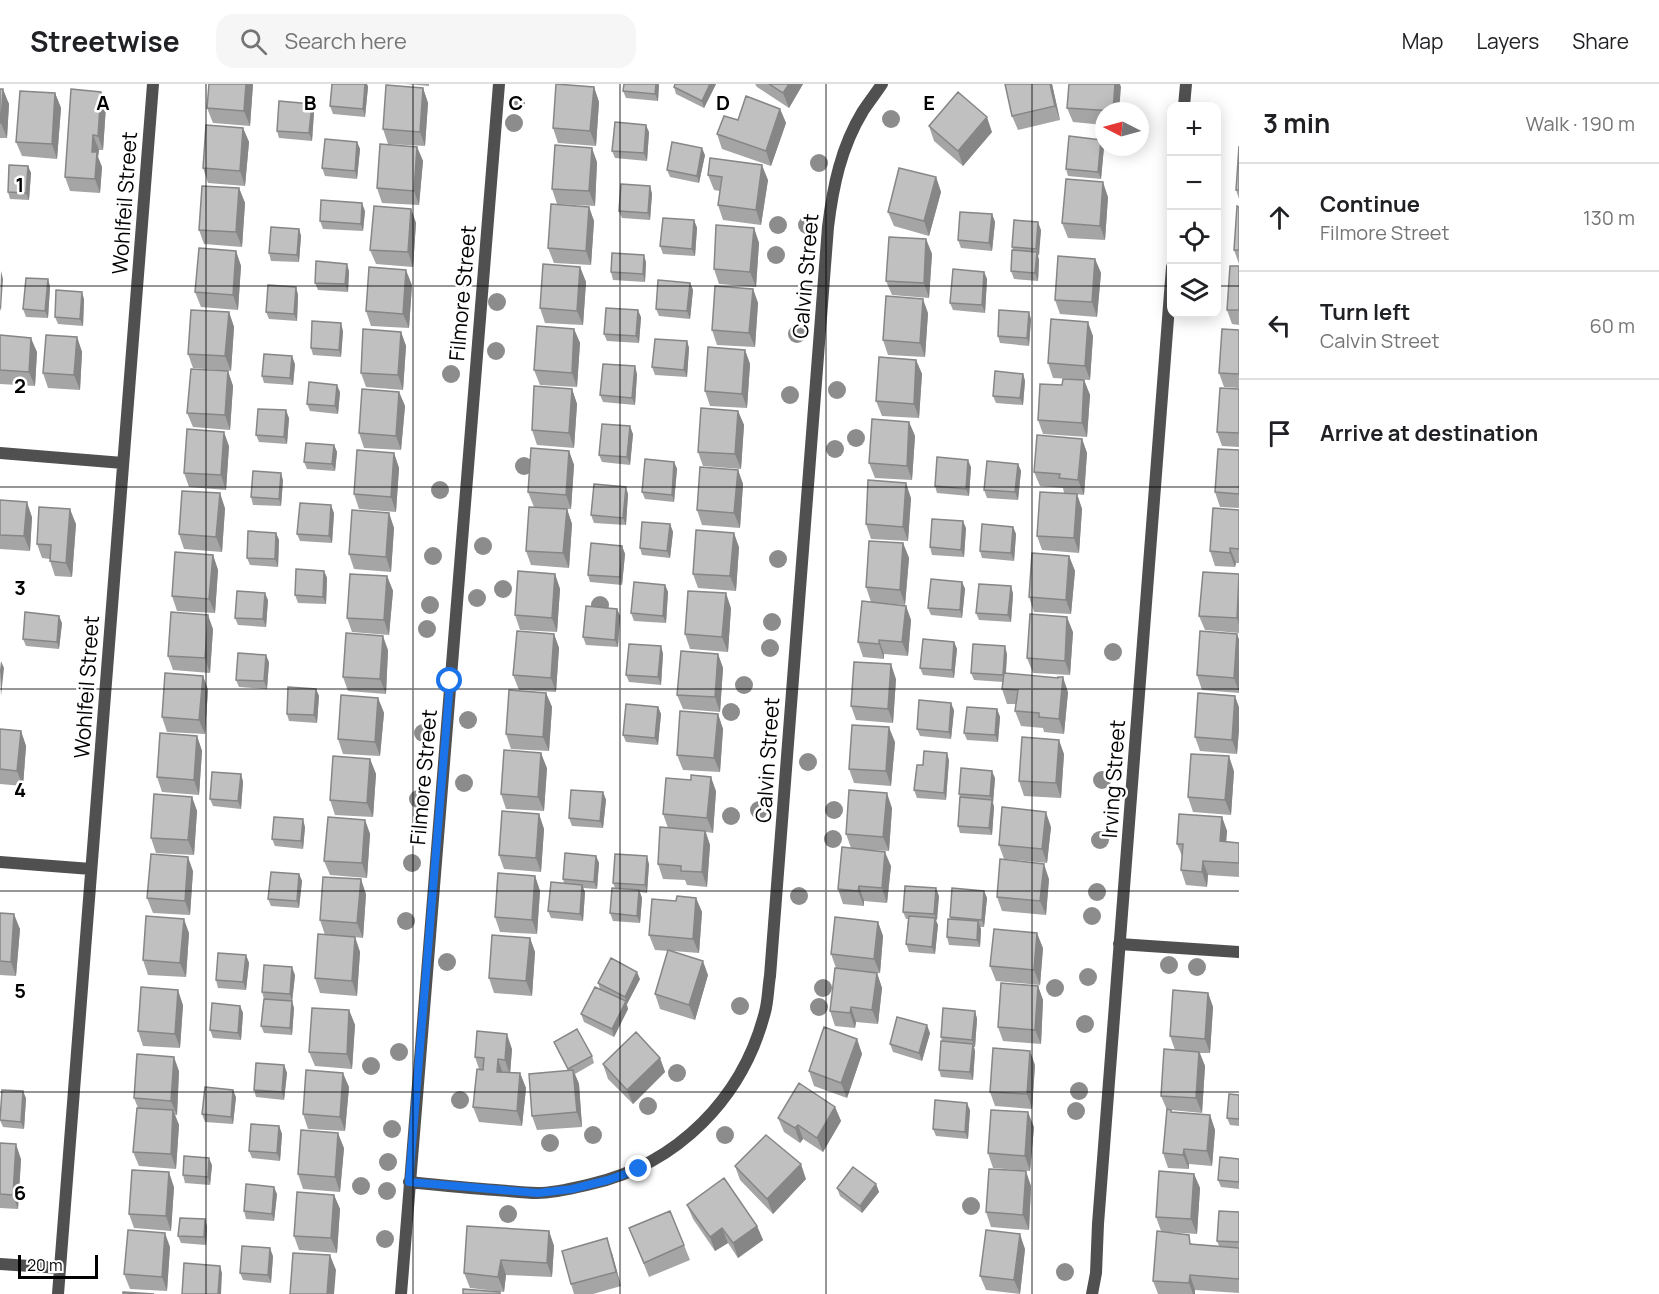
<!DOCTYPE html>
<html lang="en">
<head>
<meta charset="utf-8">
<style>
	:root { --surface:#fff; --page:#f6f6f6; --text:#202124; --muted:#757577; --line:#e0e0e0 }
	body { margin:0; font-family:Manrope,sans-serif; background:var(--page); color:var(--text) }
	.controls { position:absolute; right:18px; top:18px; display:grid; overflow:hidden; border-radius:12px; box-shadow:0 3px 15px #0003 }
	.controls button { width:54px; height:54px; display:grid; place-items:center; padding:0; border:0; border-bottom:2px solid var(--line); background:var(--surface); color:var(--text); font:30px sans-serif }
	.compass { position:absolute; left:1095px; top:18px; width:54px; height:54px; border-radius:50%; background:var(--surface); box-shadow:0 3px 15px #0003; rotate:276deg }
	.scale { position:absolute; left:18px; bottom:15px; width:80px; box-sizing:border-box; padding-left:6px; border:3px solid #000; border-top:0; font-size:16px; line-height:21px; white-space:nowrap; color:#000; -webkit-text-stroke:4px #fff; paint-order:stroke }
	.stop { position:absolute; width:18px; height:18px; margin:-14px; border:4px solid #1a73e8; border-radius:50%; background:#fff }
	.stop.end { background:#1a73e8; border-color:#fff; box-shadow:0 2px 6px #0008 }
	.list { margin:0; padding:0; list-style:none }
	h2 { display:flex; justify-content:space-between; align-items:center; height:78px; margin:0; padding:0 24px; font-size:26px }
	h2 small { font-size:20px; font-weight:400; color:var(--muted) }
	.list li { display:grid; grid-template-columns:39px 1fr auto; gap:18px; align-items:center; box-sizing:border-box; height:108px; padding:0 24px; border-top:2px solid var(--line) }
	.list b { display:block; font-size:22px; white-space:nowrap }
	.list p { margin:0; font-size:20px; white-space:nowrap; color:var(--muted) }
	.list em { font-size:20px; font-style:normal; color:var(--muted) }
	.icon { flex:none; width:33px; height:33px; fill:none; stroke:currentColor; stroke-width:2; stroke-linecap:round; stroke-linejoin:round }
	.map { position:relative; flex:none; width:1239px; height:1210px; overflow:hidden }
	header { display:flex; align-items:center; gap:36px; box-sizing:border-box; height:84px; padding:0 30px; background:var(--surface); border-bottom:2px solid var(--line) }
	header strong { font-size:28px }
	nav { display:flex; gap:33px; margin-inline-start:auto; font-size:21px }
	.search { width:420px; height:54px; background:var(--page); display:flex; align-items:center; gap:15px; box-sizing:border-box; padding:0 21px; border-radius:18px; color:var(--muted); font-size:22px }
	main { display:flex }
	aside { flex:1; background:var(--surface) }
	.map>svg:first-child { display:block }
	.lines { fill:none; stroke-linecap:round; stroke-linejoin:round }
	.minor { stroke:#505050; stroke-width:12 }
	.tree { fill:#8c8c8c }
	.wall { fill:#a5a5a5 }
	.shaded-wall { fill:#868686 }
	.building { fill:#c0c0c0; stroke:#868686; stroke-width:1.5 }
	.route { stroke:#1a73e8; stroke-width:8 }
	.grid { fill:none; stroke:#000; stroke-width:1.5; stroke-opacity:0.55 }
	.labels { text-anchor:middle; dominant-baseline:central; stroke-width:5; stroke-linejoin:round; paint-order:stroke }
	.street-label { font-size:21px; fill:#000; stroke:#fff }
	.grid-label { font-size:20px; text-anchor:middle; font-weight:bold; fill:#000; stroke:#fff; stroke-width:5; stroke-linejoin:round; paint-order:stroke }
</style>
</head>
<body>
<header>
<strong>Streetwise</strong>
<div class="search"><svg class="icon" aria-label="search" viewBox="0 0 24 24"><circle cx="10" cy="10" r="6"/><path d="M15 15l6 6"/></svg>Search here</div>
<nav><a>Map</a><a>Layers</a><a>Share</a></nav>
</header>
<main>
<div class="map">
<svg width="1239" height="1210" viewBox="0 0 1239 1210">
	<rect width="100%" height="100%" fill="#fff"/>
	<g class="lines">
		<path class="minor" d="M1184,22L1186,0
			M0,369L123,379
			M0,778L91,785
			M1119,860L1239,868
			M409,1098C438,1101 467,1104 496,1106C510,1107 524,1109 537,1109C555,1109 574,1104 591,1100C678,1080 743,1014 765,928C768,917 768,904 770,892L828,143C833,102 841,63 863,27C869,18 876,9 882,0
			M0,1180L60,1184
			M58,1210L153,0
			M401,1210L499,0
			M1092,1210L1096,1189L1098,1140L1172,183"/>
	</g>
	<g class="tree">
		<circle cx="516" cy="19" r="9"/>
		<circle cx="891" cy="35" r="9"/>
		<circle cx="514" cy="39" r="9"/>
		<circle cx="819" cy="79" r="9"/>
		<circle cx="778" cy="141" r="9"/>
		<circle cx="807" cy="141" r="9"/>
		<circle cx="776" cy="171" r="9"/>
		<circle cx="497" cy="218" r="9"/>
		<circle cx="797" cy="250" r="9"/>
		<circle cx="496" cy="267" r="9"/>
		<circle cx="451" cy="290" r="9"/>
		<circle cx="837" cy="306" r="9"/>
		<circle cx="790" cy="311" r="9"/>
		<circle cx="856" cy="354" r="9"/>
		<circle cx="835" cy="365" r="9"/>
		<circle cx="524" cy="382" r="9"/>
		<circle cx="440" cy="406" r="9"/>
		<circle cx="483" cy="462" r="9"/>
		<circle cx="433" cy="472" r="9"/>
		<circle cx="778" cy="475" r="9"/>
		<circle cx="503" cy="505" r="9"/>
		<circle cx="477" cy="514" r="9"/>
		<circle cx="430" cy="521" r="9"/>
		<circle cx="600" cy="521" r="9"/>
		<circle cx="772" cy="538" r="9"/>
		<circle cx="427" cy="545" r="9"/>
		<circle cx="770" cy="564" r="9"/>
		<circle cx="1113" cy="568" r="9"/>
		<circle cx="744" cy="601" r="9"/>
		<circle cx="731" cy="628" r="9"/>
		<circle cx="468" cy="636" r="9"/>
		<circle cx="423" cy="649" r="9"/>
		<circle cx="808" cy="678" r="9"/>
		<circle cx="1102" cy="696" r="9"/>
		<circle cx="464" cy="699" r="9"/>
		<circle cx="418" cy="715" r="9"/>
		<circle cx="759" cy="726" r="9"/>
		<circle cx="834" cy="726" r="9"/>
		<circle cx="731" cy="732" r="9"/>
		<circle cx="833" cy="755" r="9"/>
		<circle cx="1100" cy="756" r="9"/>
		<circle cx="412" cy="779" r="9"/>
		<circle cx="1097" cy="808" r="9"/>
		<circle cx="799" cy="812" r="9"/>
		<circle cx="1092" cy="832" r="9"/>
		<circle cx="406" cy="837" r="9"/>
		<circle cx="447" cy="878" r="9"/>
		<circle cx="1169" cy="881" r="9"/>
		<circle cx="1197" cy="883" r="9"/>
		<circle cx="1088" cy="893" r="9"/>
		<circle cx="823" cy="904" r="9"/>
		<circle cx="1055" cy="904" r="9"/>
		<circle cx="740" cy="922" r="9"/>
		<circle cx="819" cy="923" r="9"/>
		<circle cx="1085" cy="940" r="9"/>
		<circle cx="399" cy="968" r="9"/>
		<circle cx="371" cy="982" r="9"/>
		<circle cx="677" cy="989" r="9"/>
		<circle cx="1079" cy="1007" r="9"/>
		<circle cx="460" cy="1016" r="9"/>
		<circle cx="648" cy="1022" r="9"/>
		<circle cx="1076" cy="1027" r="9"/>
		<circle cx="392" cy="1045" r="9"/>
		<circle cx="593" cy="1051" r="9"/>
		<circle cx="725" cy="1051" r="9"/>
		<circle cx="550" cy="1059" r="9"/>
		<circle cx="388" cy="1078" r="9"/>
		<circle cx="361" cy="1102" r="9"/>
		<circle cx="387" cy="1107" r="9"/>
		<circle cx="971" cy="1122" r="9"/>
		<circle cx="508" cy="1130" r="9"/>
		<circle cx="385" cy="1155" r="9"/>
		<circle cx="1065" cy="1188" r="9"/>
	</g>
	<path class="wall" d="M253,0L250,42L213,39L207,24Z
		M332,0H367L368,3L365,33L333,30L330,22Z
		M405,0H429V2Z
		M624,0H659L658,17L626,14L623,7Z
		M675,0H716L704,24L676,10L674,3Z
		M755,0H803L789,24L757,3Z
		M1005,0H1052L1060,36L1018,46L1012,32Z
		M594,3L599,18L596,62L558,59L553,44Z
		M1121,3L1104,27V41L1073,38L1067,24Z
		M423,4L428,19L425,62L388,60L383,45Z
		M0,5L9,20L7,54H0Z
		M55,9L61,24L57,75L22,72L16,58Z
		M106,22L103,66H99L98,73L102,83L100,109L70,107L65,93Z
		M780,25L786,39L771,82L722,65L717,50Z
		M314,28L312,57L279,54L277,47Z
		M929,42L992,48L963,82L934,57Z
		M243,44L249,58L245,102L208,99L203,84Z
		M649,48L647,77L615,74L612,67Z
		M1101,56L1104,63L1101,95L1068,92L1066,85Z
		M357,58L360,65L357,95L325,92L322,84Z
		M1239,62V115L1236,106Z
		M417,63L423,77L419,121L382,119L377,104Z
		M705,71L699,99L670,93L667,86Z
		M597,78L595,122L557,120L552,105Z
		M28,82L31,89L29,116L10,115L8,108Z
		M708,91L768,96L761,141L723,136L718,121L720,107L714,106Z
		M936,93L941,108L929,152L894,142L888,128Z
		M650,102L652,110L650,136L622,134L619,127Z
		M239,104L245,119L242,163L204,160L199,146Z
		M1108,113L1105,156L1068,154L1062,139Z
		M589,123L594,137L591,181L554,179L548,164Z
		M1239,123V180L1234,166Z
		M411,125L416,139L413,183L376,180L370,166Z
		M365,127L363,147L323,145L320,137Z
		M992,130L995,138L992,167L961,164L958,156Z
		M694,136L697,144L695,172L663,170L660,162Z
		M754,144L759,159L756,203L719,200L714,185Z
		M299,145L301,152L299,178L271,177L269,169Z
		M1041,146L1038,172L1039,176L1038,197L1014,195L1011,187L1013,166L1012,163Z
		M926,155L932,170L929,214L892,211L886,197Z
		M236,167L241,182L238,226L201,223L195,208Z
		M1095,175L1101,189L1097,233L1060,230L1055,216Z
		M646,178L645,198L613,196L611,188Z
		M1239,182V241L1232,240L1227,226Z
		M580,183L586,198L583,241L545,239L540,224Z
		M349,187L348,208L318,206L315,199Z
		M984,188L987,195L985,229L953,226L950,219Z
		M48,195L50,203L48,234L26,233L23,225Z
		M690,199L693,206L690,235L659,232L656,225Z
		M412,201L409,244L371,242L366,227Z
		M296,203L298,211L297,237L269,235L266,228Z
		M753,205L758,219L755,263L717,261L712,246Z
		M84,215L83,242L58,240L55,233Z
		M229,228L234,243L231,287L193,284L188,270Z
		M928,229L925,273L888,271L883,256Z
		M641,233L639,259L607,257L604,250Z
		M1031,235L1029,262L1000,259L998,252Z
		M574,245L580,259L577,303L540,301L534,286Z
		M1239,246V304L1224,303L1219,289Z
		M343,247L341,273L313,271L311,264Z
		M401,248L406,262L403,306L366,303L361,289Z
		M0,251L37,268L35,302L0,300Z
		M1093,252L1090,296L1053,294L1048,279Z
		M77,253L82,268L80,306L48,304L43,289Z
		M687,257L689,264L687,293L655,291L652,283Z
		M745,266L750,280L747,324L710,322L705,307Z
		M916,276L922,290L919,334L882,332L876,317Z
		M295,280L293,301L264,299L262,292Z
		M228,287L233,302L230,346L193,343L187,329Z
		M637,290L635,321L603,318L600,311Z
		M1023,290L1025,297L1023,321L996,319L993,312Z
		M1084,296L1090,311L1087,353L1043,350L1038,336L1062,301Z
		M572,305L577,320L574,364L537,361L532,346Z
		M1239,305V363L1222,362L1217,348Z
		M340,308L338,330L310,327L307,320Z
		M399,308L405,322L401,366L364,364L359,349Z
		M738,327L744,341L741,385L703,382L698,368Z
		M289,334L287,360L259,358L256,351Z
		M909,338L915,352L912,396L875,394L869,379Z
		M633,350L630,381L602,378L599,371Z
		M1082,355L1087,369L1084,411L1064,409L1063,404L1040,402L1034,388Z
		M334,361L337,368L335,387L307,385L304,378Z
		M229,362L226,406L189,403L184,389Z
		M1239,366V424L1220,423L1215,408Z
		M569,367L574,381L571,425L534,423L528,408Z
		M394,369L399,384L396,428L359,425L354,410Z
		M674,378L677,385L674,418L645,415L642,408Z
		M1018,380L1021,387L1018,416L987,414L984,406Z
		M971,383L969,412L937,409L935,402Z
		M738,386L743,400L740,444L702,441L697,426Z
		M283,396L281,422L253,421L251,413Z
		M628,410L626,441L594,439L591,431Z
		M1077,410L1082,425L1079,469L1042,466L1037,452Z
		M911,414L908,457L871,455L866,440Z
		M0,416L32,433L30,467L0,465Z
		M225,424L222,468L184,465L179,450Z
		M567,425L572,440L569,484L531,481L526,467Z
		M1239,426V479H1236L1235,483L1215,482L1210,467Z
		M334,429L332,459L300,457L297,450Z
		M389,429L394,444L391,488L354,485L349,470Z
		M76,440L72,493L55,492L50,477V475L42,474L37,460Z
		M670,440L673,448L670,474L642,471L640,464Z
		M1013,443L1016,450L1014,477L982,474L980,467Z
		M966,444L964,473L932,471L930,463Z
		M276,449L279,456L278,483L250,481L247,474Z
		M903,459L909,474L905,521L871,518L866,503Z
		M622,462L625,470L622,501L590,498L588,491Z
		M739,463L736,507L698,504L693,490Z
		M213,471L218,486L215,529L177,527L172,512Z
		M1069,472L1075,487L1071,530L1034,528L1029,513Z
		M324,487L327,494L326,520L298,519L295,511Z
		M555,490L560,505L557,548L520,546L515,531Z
		M1239,490V549L1205,546L1199,532Z
		M387,492L393,507L389,551L352,548L347,534Z
		M962,498L965,505L962,534L931,531L928,524Z
		M665,501L668,508L666,539L634,537L631,529Z
		M1011,502L1013,510L1011,538L979,536L976,529Z
		M268,516L266,543L238,541L235,534Z
		M906,522L911,536L908,572L884,570V575L863,573L858,558Z
		M731,524L728,568L690,565L685,550Z
		M617,525L620,532L618,563L586,561L583,553Z
		M62,539L59,565L26,562L23,555Z
		M213,545L210,589L173,586L168,572Z
		M1073,548L1070,591L1033,589L1027,574Z
		M554,550L559,564L556,608L519,606L513,591Z
		M1239,555V609L1202,606L1197,591Z
		M954,558L957,565L954,594L923,591L920,584Z
		M661,562L663,570L661,601L629,598L626,591Z
		M388,566L386,610L348,607L343,593Z
		M718,570L723,584L720,628L683,625L677,611Z
		M1007,570L1006,590L1068,608L1064,650L1044,648L1043,644L1021,642L1015,627L1016,620H1007L1002,605L1003,598L974,596L971,589Z
		M269,578L267,605L239,603L236,596Z
		M203,592L208,606L205,650L167,648L162,633Z
		M896,595L893,639L856,636L851,622Z
		M316,605L319,612L317,639L289,637L287,630Z
		M546,609L552,623L549,667L511,665L506,650Z
		M378,614L384,629L380,672L343,670L338,655Z
		M658,623L661,630L658,661L626,658L623,651Z
		M1239,623V645L1237,670L1200,667L1195,653Z
		M997,625L1000,633L998,658L967,656L964,649Z
		M954,626L951,655L920,652L917,645Z
		M718,630L723,645L720,688L683,686L677,671Z
		M0,645L21,647L26,662L23,702L0,700Z
		M197,652L202,667L199,711L162,708L157,693Z
		M895,658L891,702L854,699L849,685Z
		M1064,670L1061,714L1024,712L1019,697Z
		M370,675L376,690L373,733L335,731L330,716Z
		M949,676L946,716L917,714L914,706L923,681Z
		M547,684L544,727L506,725L501,710Z
		M1234,687L1231,731L1193,728L1188,713Z
		M241,690L243,698L241,725L213,722L210,715Z
		M995,694L993,719L994,723L992,751L960,749L958,742L960,713L959,710Z
		M716,707L713,749L706,748L710,761L707,803L687,801L685,796L663,795L658,780L668,744L663,730Z
		M603,708L606,716L603,744L572,742L569,734Z
		M192,713L197,727L194,771L156,769L151,754Z
		M892,724L889,767L870,766L891,782L887,819L864,817V822L843,820L838,805L851,764L846,750Z
		M539,730L544,745L541,788L504,785L499,771Z
		M1222,733L1227,747L1226,758L1239,759V793L1208,791L1207,803L1186,801L1181,786L1182,772L1177,760Z
		M365,736L370,750L367,794L330,791L324,777Z
		M305,743L303,765L275,762L272,755Z
		M1051,743L1047,779L1004,775L999,761Z
		M596,772L599,779L597,805L583,804L585,808L583,837L551,834L548,827L564,799L563,795Z
		M649,780L647,809L640,808L642,814L640,839L613,837L610,829L615,804L613,799Z
		M193,787L190,831L153,829L147,814Z
		M299,790L302,797L299,824L271,822L268,815Z
		M535,792L540,807L537,850L500,848L495,833Z
		M1049,795L1046,831L1002,827L997,813Z
		M984,807L987,814L984,843H980L981,845L980,863L949,861L947,853L951,835L950,833Z
		M366,810L363,854L355,853L360,868L357,912L320,909L315,894L325,851L320,836Z
		M939,812L936,837L938,841L935,870L909,868L906,860L908,835H906L903,828Z
		M696,814L702,828L699,869L673,867L708,891L695,936L660,925L655,910L668,867L655,866L649,851L676,817Z
		M0,829L20,845L16,892L0,891Z
		M878,838L883,852L880,889H877L882,904L878,940L856,938L855,944L835,942L830,927L836,884L831,870Z
		M189,849L186,893L148,891L143,876Z
		M530,854L535,868L532,912L494,909L489,894Z
		M1043,864L1040,901L996,897L990,882Z
		M246,871L249,879L246,906L218,904L216,896Z
		M295,891L292,918L294,924L292,951L264,949L261,942L264,915L262,908Z
		M640,895L627,920L626,919L628,925L614,953L584,938L581,930L600,905L598,899Z
		M1038,902L1043,916L1041,960L1003,957L998,943Z
		M1208,909L1213,923L1210,969H1200L1205,982L1202,1029L1171,1026L1172,1028L1210,1031L1215,1046L1212,1082L1189,1080V1085L1168,1084L1163,1069L1167,1026L1161,1012L1175,966L1170,952Z
		M183,921L180,964L143,962L138,947Z
		M240,922L243,929L241,956L213,954L210,946Z
		M349,926L355,941L352,985L315,982L309,968Z
		M975,927L977,935L975,963H974L975,967L973,996L941,993L939,986L942,957L941,953Z
		M930,949L922,977L893,968L890,960Z
		M857,955L862,970L847,1014L814,1002L809,987Z
		M554,958L592,972L594,979L575,990L579,1000L582,1043L537,1046L532,1032L568,986L557,965Z
		M512,965L510,989H520L526,1004L522,1042L479,1038L473,1023L479,985L475,973Z
		M660,974L665,988L633,1020L608,995L603,980Z
		M284,981L287,989L284,1016L256,1013L254,1006Z
		M1035,981L1032,1025L995,1022L990,1008Z
		M179,987L177,1031H175L179,1041L176,1085L139,1082L133,1068L138,1024L134,1014Z
		M349,1003L345,1047L308,1045L303,1030Z
		M1239,1011V1042L1230,1041L1227,1034Z
		M236,1013L233,1040L205,1038L202,1030Z
		M26,1014L24,1045L3,1043L0,1036Z
		M835,1023L841,1037L823,1068L803,1055L800,1059L784,1048L778,1034Z
		M970,1026L968,1055L936,1052L933,1045Z
		M279,1042L282,1050L280,1077L252,1074L249,1067Z
		M1034,1043L1030,1087L993,1084L988,1069Z
		M0,1059L21,1075L18,1125L0,1124Z
		M344,1064L340,1108L303,1105L298,1090Z
		M1239,1075V1105L1221,1103L1218,1096Z
		M212,1081L210,1101L185,1099L183,1091Z
		M735,1082L806,1095L773,1130L740,1096Z
		M1194,1090L1200,1104L1197,1150L1167,1148L1193,1160L1219,1162L1217,1157L1239,1128V1209L1195,1206V1210H1158L1153,1197L1161,1147L1156,1133Z
		M876,1100L879,1108L862,1129L840,1112L837,1104Z
		M1031,1102L1029,1146L991,1143L986,1128Z
		M174,1103L171,1147L134,1144L129,1130Z
		M277,1110L274,1137L246,1135L244,1127Z
		M334,1111L340,1125L337,1169L299,1166L294,1152Z
		M687,1121L757,1142L763,1156L738,1174L728,1159L715,1167L693,1135Z
		M205,1135L207,1143L206,1161L181,1159L178,1152Z
		M629,1144L684,1161L690,1176L649,1193Z
		M549,1147L554,1162L552,1193L506,1191L504,1208L470,1204L464,1189Z
		M170,1163L167,1207L130,1205L124,1190Z
		M1025,1165L1020,1210L986,1206L980,1192Z
		M612,1169L621,1202L593,1210H574L571,1200Z
		M273,1172L271,1199L243,1196L240,1189Z"/>
	<path class="shaded-wall" d="M246,0H253L250,42L244,27Z
		M365,0H367L368,3L365,33L363,25Z
		M656,0H659L658,17L655,10Z
		M710,0H716L704,24L702,17Z
		M789,0H803L789,24L783,9Z
		M1050,0H1052L1060,36L1055,22Z
		M1115,0H1120L1121,3L1119,27H1113Z
		M594,3L599,18L596,62L590,47Z
		M423,4L428,19L425,62L420,48Z
		M3,5L9,20L7,54L1,39Z
		M101,8L106,22L103,66L98,52Z
		M55,9L61,24L57,75L52,60Z
		M312,20L314,28L312,57L309,49Z
		M780,25L786,39L771,82L766,67Z
		M987,33L992,48L963,82L958,67Z
		M646,41L649,48L647,77L644,69Z
		M243,44L249,58L245,102L240,87Z
		M93,51L99,66L98,73L102,83L100,109L95,95L92,68Z
		M1101,56L1104,63L1101,95L1098,88Z
		M357,58L360,65L357,95L355,87Z
		M417,63L423,77L419,121L414,107Z
		M592,64L597,78L595,122L589,107Z
		M702,64L705,71L699,99L697,92Z
		M762,81L768,96L761,141L756,126Z
		M28,82L31,89L29,116L26,109Z
		M936,93L941,108L929,152L924,137Z
		M1103,98L1108,113L1105,156L1100,142Z
		M650,102L652,110L650,136L648,129Z
		M239,104L245,119L242,163L236,148Z
		M362,119L365,127L363,147L361,140Z
		M589,123L594,137L591,181L586,167Z
		M411,125L416,139L413,183L408,168Z
		M992,130L995,138L992,167L989,159Z
		M694,136L697,144L695,172L692,165Z
		M1038,138L1041,146L1039,172L1036,165Z
		M754,144L759,159L756,203L750,188Z
		M299,145L301,152L299,178L297,171Z
		M926,155L932,170L929,214L924,199Z
		M236,167L241,182L238,226L233,211Z
		M1037,168L1039,176L1038,197L1035,189Z
		M644,171L646,178L645,198L643,190Z
		M1095,175L1101,189L1097,233L1092,218Z
		M347,180L349,187L348,208L345,200Z
		M580,183L586,198L583,241L577,227Z
		M406,186L412,201L409,244L403,230Z
		M1,187L3,195L1,227L0,224Z
		M984,188L987,195L985,229L982,221Z
		M48,195L50,203L48,234L45,227Z
		M690,199L693,206L690,235L687,227Z
		M296,203L298,211L297,237L294,230Z
		M753,205L758,219L755,263L749,249Z
		M82,208L84,215L83,242L80,235Z
		M923,215L928,229L925,273L920,259Z
		M638,226L641,233L639,259L636,252Z
		M229,228L234,243L231,287L225,272Z
		M1029,228L1031,235L1029,262L1027,254Z
		M1088,238L1093,252L1090,296L1085,282Z
		M341,239L343,247L341,273L339,266Z
		M574,245L580,259L577,303L572,289Z
		M401,248L406,262L403,306L398,291Z
		M77,253L82,268L80,306L74,291Z
		M31,254L37,268L35,302L29,288Z
		M687,257L689,264L687,293L684,286Z
		M745,266L750,280L747,324L742,310Z
		M292,272L295,280L293,301L290,294Z
		M916,276L922,290L919,334L914,320Z
		M635,282L637,290L635,321L632,314Z
		M228,287L233,302L230,346L225,331Z
		M1023,290L1025,297L1023,321L1020,314Z
		M1084,296L1090,311L1087,353L1082,339Z
		M337,301L340,308L338,330L335,322Z
		M572,305L577,320L574,364L569,349Z
		M399,308L405,322L401,366L396,352Z
		M286,326L289,334L287,360L284,353Z
		M738,327L744,341L741,385L735,370Z
		M909,338L915,352L912,396L907,382Z
		M630,342L633,350L630,381L627,373Z
		M224,348L229,362L226,406L221,391Z
		M1082,355L1087,369L1084,411L1078,396Z
		M334,361L337,368L335,387L332,380Z
		M569,367L574,381L571,425L566,411Z
		M394,369L399,384L396,428L391,413Z
		M968,376L971,383L969,412L966,405Z
		M674,378L677,385L674,418L672,411Z
		M1018,380L1021,387L1018,416L1015,408Z
		M738,386L743,400L740,444L734,429Z
		M281,389L283,396L281,422L279,415Z
		M906,399L911,414L908,457L903,443Z
		M626,403L628,410L626,441L623,434Z
		M220,409L225,424L222,468L216,453Z
		M1077,410L1082,425L1079,469L1074,454Z
		M27,418L32,433L30,467L24,452Z
		M331,421L334,429L332,459L329,452Z
		M70,425L76,440L72,493L66,479Z
		M567,425L572,440L569,484L563,469Z
		M389,429L394,444L391,488L386,473Z
		M963,437L966,444L964,473L961,466Z
		M670,440L673,448L670,474L667,467Z
		M1013,443L1016,450L1014,477L1011,469Z
		M276,449L279,456L278,483L275,475Z
		M734,449L739,463L736,507L730,492Z
		M903,459L909,474L905,521L900,506Z
		M622,462L625,470L622,501L620,493Z
		M1230,464L1236,479L1235,483L1230,469Z
		M213,471L218,486L215,529L209,515Z
		M1069,472L1075,487L1071,530L1066,516Z
		M324,487L327,494L326,520L323,513Z
		M555,490L560,505L557,548L552,534Z
		M387,492L393,507L389,551L384,536Z
		M962,498L965,505L962,534L960,526Z
		M665,501L668,508L666,539L663,532Z
		M1011,502L1013,510L1011,538L1008,531Z
		M1239,504V541L1237,534Z
		M265,509L268,516L266,543L263,535Z
		M726,509L731,524L728,568L722,553Z
		M906,522L911,536L908,572L902,558Z
		M617,525L620,532L618,563L615,556Z
		M208,531L213,545L210,589L205,574Z
		M59,532L62,539L59,565L57,558Z
		M1067,533L1073,548L1070,591L1065,577Z
		M554,550L559,564L556,608L551,594Z
		M1237,550L1239,555V608L1234,594Z
		M383,552L388,566L386,610L380,595Z
		M879,556L884,570V575L879,560Z
		M954,558L957,565L954,594L952,586Z
		M661,562L663,570L661,601L658,593Z
		M1005,562L1007,570L1005,598L1003,591Z
		M718,570L723,584L720,628L715,613Z
		M266,571L269,578L267,605L264,597Z
		M1,577L4,584L1,612L0,586Z
		M891,580L896,595L893,639L888,625Z
		M203,592L208,606L205,650L199,636Z
		M1063,593L1068,608L1064,650L1059,635Z
		M316,605L319,612L317,639L314,631Z
		M546,609L552,623L549,667L543,653Z
		M1235,612L1239,623V645L1237,670L1232,656Z
		M378,614L384,629L380,672L375,658Z
		M951,619L954,626L951,655L949,648Z
		M658,623L661,630L658,661L655,654Z
		M997,625L1000,633L998,658L995,651Z
		M718,630L723,645L720,688L714,674Z
		M889,643L895,658L891,702L886,687Z
		M21,647L26,662L23,702L17,687Z
		M197,652L202,667L199,711L194,696Z
		M1059,656L1064,670L1061,714L1056,699Z
		M541,669L547,684L544,727L538,713Z
		M947,669L949,676L946,716L944,709Z
		M1229,672L1234,687L1231,731L1225,716Z
		M370,675L376,690L373,733L367,719Z
		M992,687L995,694L993,719L994,723L992,751L989,744L992,716L990,712Z
		M241,690L243,698L241,725L238,717Z
		M711,693L716,707L713,749L707,734Z
		M603,708L606,716L603,744L600,737Z
		M887,709L892,724L889,767L883,753Z
		M192,713L197,727L194,771L188,756Z
		M1046,728L1051,743L1047,779L1042,765Z
		M539,730L544,745L541,788L536,774Z
		M1222,733L1227,747L1225,772L1220,757Z
		M303,735L305,743L303,765L301,757Z
		M365,736L370,750L367,794L362,779Z
		M705,747L710,761L707,803L702,788Z
		M885,768L891,782L887,819L882,804Z
		M596,772L599,779L597,805L594,798Z
		M647,772L649,780L647,809L645,801Z
		M188,773L193,787L190,831L185,817Z
		M1203,777L1208,791L1207,803L1202,788Z
		M1044,780L1049,795L1046,831L1040,817Z
		M299,790L302,797L299,824L297,817Z
		M535,792L540,807L537,850L532,836Z
		M361,795L366,810L363,854L357,839Z
		M582,801L585,808L583,837L580,830Z
		M859,802L864,817V822L858,807Z
		M936,804L939,812L937,837L934,830Z
		M639,806L642,814L640,839L637,832Z
		M984,807L987,814L984,843L982,836Z
		M696,814L702,828L699,869L693,855Z
		M14,830L20,845L16,892L11,878Z
		M935,834L938,841L935,870L932,863Z
		M184,835L189,849L186,893L180,879Z
		M978,837L981,845L980,863L977,856Z
		M878,838L883,852L880,889L874,875Z
		M1037,849L1043,864L1040,901L1034,886Z
		M355,853L360,868L357,912L352,897Z
		M530,854L535,868L532,912L526,897Z
		M246,871L249,879L246,906L243,898Z
		M703,877L708,891L695,936L689,921Z
		M292,883L295,891L292,918L290,910Z
		M637,888L640,895L627,920L625,913Z
		M877,889L882,904L878,940L872,926Z
		M1038,902L1043,916L1041,960L1035,946Z
		M178,906L183,921L180,964L175,950Z
		M1208,909L1213,923L1210,969L1205,955Z
		M292,917L294,924L292,951L290,944Z
		M626,917L628,925L614,953L612,945Z
		M240,922L243,929L241,956L238,949Z
		M851,923L856,938L855,944L850,929Z
		M349,926L355,941L352,985L347,970Z
		M975,927L977,935L975,963L972,956Z
		M927,941L930,949L922,977L919,969Z
		M507,950L512,965L510,991L505,976Z
		M857,955L862,970L847,1014L841,999Z
		M973,960L975,967L973,996L970,988Z
		M1030,967L1035,981L1032,1025L1027,1010Z
		M1199,968L1205,982L1202,1029L1196,1014Z
		M174,973L179,987L177,1031L171,1017Z
		M660,974L665,988L633,1020L627,1006Z
		M498,975L503,990L497,988Z
		M284,981L287,989L284,1016L282,1008Z
		M573,986L579,1000L582,1043L577,1028Z
		M343,989L349,1003L345,1047L340,1033Z
		M520,989L526,1004L522,1042L517,1027Z
		M233,1006L236,1013L233,1040L231,1033Z
		M23,1007L26,1014L24,1045L21,1038Z
		M967,1019L970,1026L968,1055L965,1048Z
		M835,1023L841,1037L823,1068L817,1054Z
		M173,1026L179,1041L176,1085L171,1070Z
		M1028,1028L1034,1043L1030,1087L1025,1072Z
		M1210,1031L1215,1046L1212,1082L1207,1067Z
		M798,1041L803,1055L800,1059L795,1044Z
		M279,1042L282,1050L280,1077L277,1069Z
		M338,1049L344,1064L340,1108L335,1093Z
		M16,1060L21,1075L18,1125L13,1111Z
		M1184,1065L1189,1080V1085L1183,1071Z
		M209,1074L212,1081L210,1101L208,1093Z
		M801,1080L806,1095L773,1130L767,1115Z
		M1026,1087L1031,1102L1029,1146L1023,1131Z
		M169,1088L174,1103L171,1147L166,1132Z
		M1194,1090L1200,1104L1197,1150L1191,1135Z
		M876,1100L879,1108L862,1129L860,1122Z
		M274,1103L277,1110L274,1137L272,1130Z
		M334,1111L340,1125L337,1169L331,1154Z
		M205,1135L207,1143L206,1161L204,1153Z
		M757,1142L763,1156L738,1174L733,1159Z
		M722,1144L728,1159L715,1167L710,1153Z
		M549,1147L554,1162L552,1193L547,1179Z
		M165,1149L170,1163L167,1207L162,1193Z
		M1020,1150L1025,1165L1020,1210L1014,1196Z
		M607,1154L612,1169L621,1202L616,1188Z
		M270,1164L273,1172L271,1199L268,1191Z
		M330,1171L336,1186L334,1210H327Z
		M501,1176L506,1191L504,1208L498,1193Z
		M220,1182L222,1189L221,1210H218Z
		M1190,1191L1195,1206V1210H1193L1189,1199Z"/>
	<path class="building" d="M209,0H246L244,27L207,24Z
		M332,0H365L363,25L330,22Z
		M556,0L594,3L590,47L553,44Z
		M624,0H656L655,10L623,7Z
		M675,0H710L702,17L674,3Z
		M769,0H789L783,9Z
		M1005,0H1050L1055,22L1012,32Z
		M1069,0H1115L1113,27L1067,24Z
		M386,1L423,4L420,48L383,45Z
		M0,5H3L1,39H0Z
		M71,5L101,8L98,52L93,51L92,68H97L95,95L65,93Z
		M20,7L55,9L52,60L16,58Z
		M958,8L987,33L958,67L929,42Z
		M746,12L780,25L766,67L717,50L724,32L738,36Z
		M279,17L312,20L309,49L277,47Z
		M615,38L646,41L644,69L612,67Z
		M206,41L243,44L240,87L203,84Z
		M1069,52L1101,56L1098,88L1066,85Z
		M325,55L357,58L355,87L322,84Z
		M672,58L702,64L697,92L667,86Z
		M380,60L417,63L414,107L377,104Z
		M555,61L592,64L589,107L552,105Z
		M1239,62V106H1236Z
		M710,74L762,81L756,126L718,121L722,93L708,91Z
		M9,81L28,82L26,109L8,108Z
		M899,84L936,93L924,137L888,128Z
		M1066,95L1103,98L1100,142L1062,139Z
		M621,100L650,102L648,129L619,127Z
		M202,102L239,104L236,148L199,146Z
		M321,116L362,119L361,140L320,137Z
		M551,120L589,123L586,167L548,164Z
		M374,122L411,125L408,168L370,166Z
		M1237,122L1239,123V166H1234Z
		M960,128L992,130L989,159L958,156Z
		M663,134L694,136L692,165L660,162Z
		M1014,136L1038,138L1036,165L1012,163Z
		M716,141L754,144L750,188L714,185Z
		M271,143L299,145L297,171L269,169Z
		M889,153L926,155L924,199L886,197Z
		M199,164L236,167L233,211L195,208Z
		M1012,166L1037,168L1035,189L1011,187Z
		M612,169L644,171L643,190L611,188Z
		M1058,172L1095,175L1092,218L1055,216Z
		M316,177L347,180L345,200L315,199Z
		M543,180L580,183L577,227L540,224Z
		M1230,182H1239V226H1227Z
		M369,183L406,186L403,230L366,227Z
		M953,185L984,188L982,221L950,219Z
		M26,194L48,195L45,227L23,225Z
		M658,196L690,199L687,227L656,225Z
		M268,201L296,203L294,230L266,228Z
		M715,202L753,205L749,249L712,246Z
		M56,206L82,208L80,235L55,233Z
		M886,212L923,215L920,259L883,256Z
		M606,224L638,226L636,252L604,250Z
		M191,226L229,228L225,272L188,270Z
		M999,226L1029,228L1027,254L998,252Z
		M1051,235L1088,238L1085,282L1048,279Z
		M312,237L341,239L339,266L311,264Z
		M537,242L574,245L572,289L534,286Z
		M363,245L401,248L398,291L361,289Z
		M1222,245L1239,246V290L1219,289Z
		M0,251L31,254L29,288L0,286Z
		M46,251L77,253L74,291L43,289Z
		M655,255L687,257L684,286L652,283Z
		M708,263L745,266L742,310L705,307Z
		M264,270L292,272L290,294L262,292Z
		M879,273L916,276L914,320L876,317Z
		M603,280L635,282L632,314L600,311Z
		M191,285L228,287L225,331L187,329Z
		M995,287L1023,290L1020,314L993,312Z
		M1063,295L1084,296L1082,339L1038,336L1040,300L1062,301Z
		M309,298L337,301L335,322L307,320Z
		M534,302L572,305L569,349L532,346Z
		M1220,304L1239,305V349L1217,348Z
		M362,305L399,308L396,352L359,349Z
		M701,324L738,327L735,370L698,368Z
		M258,325L286,326L284,353L256,351Z
		M872,335L909,338L907,382L869,379Z
		M602,340L630,342L627,373L599,371Z
		M187,345L224,348L221,391L184,389Z
		M1037,351L1082,355L1078,396L1059,394L1060,390L1034,388Z
		M306,359L334,361L332,380L304,378Z
		M531,364L569,367L566,411L528,408Z
		M1218,365L1239,366V410L1215,408Z
		M357,366L394,369L391,413L354,410Z
		M937,373L968,376L966,405L935,402Z
		M645,375L674,378L672,411L642,408Z
		M987,377L1018,380L1015,408L984,406Z
		M700,383L738,386L734,429L697,426Z
		M253,387L281,389L279,415L251,413Z
		M868,396L906,399L903,443L866,440Z
		M594,400L626,403L623,434L591,431Z
		M182,407L220,409L216,453L179,450Z
		M1040,408L1077,410L1074,454L1037,452Z
		M0,416L27,418L24,452L0,451Z
		M300,419L331,421L329,452L297,450Z
		M39,423L70,425L66,479L50,477L51,461L37,460Z
		M529,423L567,425L563,469L526,467Z
		M1213,424L1239,426V465L1230,464V469L1210,467Z
		M352,426L389,429L386,473L349,470Z
		M932,435L963,437L961,466L930,463Z
		M642,438L670,440L667,467L640,464Z
		M982,440L1013,443L1011,469L980,467Z
		M696,446L734,449L730,492L693,490Z
		M248,447L276,449L275,475L247,474Z
		M869,457L903,459L900,506L866,503Z
		M591,459L622,462L620,493L588,491Z
		M175,468L213,471L209,515L172,512Z
		M1032,469L1069,472L1066,516L1029,513Z
		M296,485L324,487L323,513L295,511Z
		M518,487L555,490L552,534L515,531Z
		M1203,488L1239,490L1237,534L1199,532Z
		M350,490L387,492L384,536L347,534Z
		M931,495L962,498L960,526L928,524Z
		M634,498L665,501L663,532L631,529Z
		M979,500L1011,502L1008,531L976,529Z
		M237,507L265,509L263,535L235,534Z
		M688,507L726,509L722,553L685,550Z
		M862,517L906,522L902,558L879,556V560L858,558Z
		M586,522L617,525L615,556L583,553Z
		M25,528L59,532L57,558L23,555Z
		M171,528L208,531L205,574L168,572Z
		M1030,530L1067,533L1065,577L1027,574Z
		M517,547L554,550L551,594L513,591Z
		M1200,547L1237,550L1234,594L1197,591Z
		M346,549L383,552L380,595L343,593Z
		M923,555L954,558L952,586L920,584Z
		M629,560L661,562L658,593L626,591Z
		M973,560L1005,562L1003,591L971,589Z
		M681,567L718,570L715,613L677,611Z
		M238,569L266,571L264,597L236,596Z
		M854,578L891,580L888,625L851,622Z
		M165,589L203,592L199,636L162,633Z
		M1004,589L1058,594V593H1063L1059,635L1039,633V629L1015,627L1018,606L1002,605Z
		M288,603L316,605L314,631L287,630Z
		M509,606L546,609L543,653L506,650Z
		M1198,609L1235,612L1232,656L1195,653Z
		M341,611L378,614L375,658L338,655Z
		M919,616L951,619L949,648L917,645Z
		M626,620L658,623L655,654L623,651Z
		M967,623L997,625L995,651L964,649Z
		M680,627L718,630L714,674L677,671Z
		M852,641L889,643L886,687L849,685Z
		M0,645L21,647L17,687L0,685Z
		M160,649L197,652L194,696L157,693Z
		M1022,653L1059,656L1056,699L1019,697Z
		M504,666L541,669L538,713L501,710Z
		M924,667L947,669L944,709L914,706L917,681H923Z
		M1191,670L1229,672L1225,716L1188,713Z
		M333,672L370,675L367,719L330,716Z
		M961,684L992,687L990,712L959,710Z
		M212,688L241,690L238,717L210,715Z
		M691,691L711,693L707,734L663,730L666,694L691,696Z
		M571,706L603,708L600,737L569,734Z
		M849,706L887,709L883,753L846,750Z
		M154,710L192,713L188,756L151,754Z
		M960,713L992,716L989,744L958,742Z
		M1002,723L1046,728L1042,765L999,761Z
		M502,727L539,730L536,774L499,771Z
		M1179,730L1222,733L1220,757L1239,759V779L1203,777L1202,788L1181,786L1183,760H1177Z
		M274,733L303,735L301,757L272,755Z
		M328,733L365,736L362,779L324,777Z
		M660,743L705,747L702,788L681,787V782L658,780Z
		M842,763L885,768L882,804L859,802L858,807L838,805Z
		M565,769L596,772L594,798L563,795Z
		M151,770L188,773L185,817L147,814Z
		M615,770L647,772L645,801L613,799Z
		M1000,775L1044,780L1040,817L997,813Z
		M271,788L299,790L297,817L268,815Z
		M498,789L535,792L532,836L495,833Z
		M323,793L361,795L357,839L320,836Z
		M551,798L582,801L580,830L548,827Z
		M905,802L936,804L934,830L903,828Z
		M612,804L639,806L637,832L610,829Z
		M952,804L984,807L982,836L950,833Z
		M677,812L696,814L693,855L649,851L652,815L676,817Z
		M0,829L14,830L11,878L0,877Z
		M146,832L184,835L180,879L143,876Z
		M909,832L935,834L932,863L906,860Z
		M835,833L878,838L874,875L831,870Z
		M948,835L978,837L977,856L947,853Z
		M994,845L1037,849L1034,886L990,882Z
		M318,850L355,853L352,897L315,894Z
		M492,851L530,854L526,897L489,894Z
		M668,866L703,877L689,921L655,910Z
		M218,869L246,871L243,898L216,896Z
		M611,874L637,888L625,913L598,899Z
		M264,881L292,883L290,910L262,908Z
		M835,884L877,889L872,926L851,923L850,929L830,927Z
		M1001,899L1038,902L1035,946L998,943Z
		M141,903L178,906L175,950L138,947Z
		M595,903L626,917L612,945L581,930Z
		M1173,906L1208,909L1205,955L1170,952Z
		M264,915L292,917L290,944L261,942Z
		M212,919L240,922L238,949L210,946Z
		M312,924L349,926L347,970L309,968Z
		M943,924L975,927L972,956L941,953Z
		M897,933L927,941L919,969L890,960Z
		M824,943L857,955L841,999L809,987Z
		M577,945L592,972L568,985L554,958Z
		M477,947L507,950L505,976L498,975L497,988L520,989L517,1027L473,1023L477,985L483,986L484,974L475,973Z
		M636,948L660,974L627,1006L603,980Z
		M941,957L973,960L970,988L939,986Z
		M993,964L1030,967L1027,1010L990,1008Z
		M1164,965L1199,968L1196,1014L1161,1012Z
		M137,970L174,973L171,1017L134,1014Z
		M256,979L284,981L282,1008L254,1006Z
		M306,986L343,989L340,1033L303,1030Z
		M573,986L577,1028L532,1032L529,990Z
		M799,999L835,1023L817,1054L798,1041L795,1044L778,1034Z
		M205,1003L233,1006L231,1033L202,1030Z
		M2,1006L23,1007L21,1038L0,1036Z
		M1229,1010L1239,1011V1035L1227,1034Z
		M935,1016L967,1019L965,1048L933,1045Z
		M137,1024L173,1026L171,1070L133,1068Z
		M1167,1025L1171,1026V1028L1210,1031L1207,1067L1184,1065L1183,1071L1163,1069Z
		M991,1026L1028,1028L1025,1072L988,1069Z
		M251,1040L279,1042L277,1069L249,1067Z
		M301,1046L338,1049L335,1093L298,1090Z
		M766,1051L801,1080L767,1115L735,1082Z
		M0,1059L16,1060L13,1111L0,1110Z
		M184,1072L209,1074L208,1093L183,1091Z
		M1220,1073L1239,1075V1098L1218,1096Z
		M853,1083L876,1100L860,1122L837,1104Z
		M989,1085L1026,1087L1023,1131L986,1128Z
		M132,1086L169,1088L166,1132L129,1130Z
		M1159,1087L1194,1090L1191,1135L1156,1133Z
		M724,1094L757,1142L733,1159L722,1144L710,1153L687,1121Z
		M246,1100L274,1103L272,1130L244,1127Z
		M297,1108L334,1111L331,1154L294,1152Z
		M670,1127L684,1161L644,1179L629,1144Z
		M1219,1127L1239,1128V1158L1217,1157Z
		M180,1134L205,1135L204,1153L178,1152Z
		M467,1142L549,1147L547,1179L501,1176L498,1193L464,1189Z
		M128,1146L165,1149L162,1193L124,1190Z
		M986,1146L1020,1150L1014,1196L980,1192Z
		M1157,1147L1189,1151L1190,1160L1239,1164V1195L1190,1191L1189,1199L1153,1197Z
		M607,1154L616,1188L571,1200L562,1167Z
		M242,1162L270,1164L268,1191L240,1189Z
		M293,1169L330,1171L327,1210H290Z
		M184,1179L220,1182L218,1210H182Z
		M463,1205L500,1208V1210H463Z
		M123,1208L154,1210H123Z"/>
	<g class="lines">
		<path class="route" d="M450,597L409,1098L538,1109L572,1105L608,1096L639,1085"/>
	</g>
	<path class="grid" d="M206,0V1210M413,0V1210M620,0V1210M826,0V1210M1032,0V1210M0,202H1172M1216,202H1239M0,403H1239M0,605H1239M0,807H1239M0,1008H1239"/>
	<g class="labels">
		<g class="street-label">
			<text transform="translate(124 119) rotate(-86)">Wohlfeil Street</text>
			<text transform="translate(805 192) rotate(-85)">Calvin Street</text>
			<text transform="translate(462 209) rotate(-85)">Filmore Street</text>
			<text transform="translate(86 603) rotate(-86)">Wohlfeil Street</text>
			<text transform="translate(767 676) rotate(-86)">Calvin Street</text>
			<text transform="translate(423 693) rotate(-85)">Filmore Street</text>
			<text transform="translate(1113 695) rotate(-86)">Irving Street</text>
		</g>
	</g>
	<g class="grid-label">
		<text x="103" y="26">A</text>
		<text x="310" y="26">B</text>
		<text x="516" y="26">C</text>
		<text x="723" y="26">D</text>
		<text x="929" y="26">E</text>
		<text x="20" y="108">1</text>
		<text x="20" y="309">2</text>
		<text x="20" y="511">3</text>
		<text x="20" y="713">4</text>
		<text x="20" y="914">5</text>
		<text x="20" y="1116">6</text>
	</g>
</svg>
<div class="controls">
<button>+</button>
<button>−</button>
<button><svg class="icon" aria-label="locate" viewBox="0 0 24 24"><circle cx="12" cy="12" r="6"/><path d="M12 2v4M12 18v4M2 12h4M18 12h4"/></svg></button>
<button><svg class="icon" aria-label="layers" viewBox="0 0 24 24"><path d="M12 4l9 5-9 5-9-5zM3 14l9 5 9-5"/></svg></button>
</div>
<svg class="compass" viewBox="-18 -18 36 36"><path d="M0-13l5 13h-10z" fill="#e53935"/><path d="M0 13l5-13h-10z" fill="#757577"/></svg>
<div class="scale">20 m</div>
<div class="stop" style="left:450px;top:597px"></div>
<div class="stop end" style="left:639px;top:1085px"></div>
</div>
<aside>
<h2>3 min<small>Walk · 190 m</small></h2>
<ul class="list">
<li><svg class="icon" aria-label="ahead" viewBox="0 0 24 24"><path d="M12 20V5M6 11l6-6 6 6"/></svg><div><b>Continue</b><p>Filmore Street</p></div><em>130 m</em></li>
<li><svg class="icon" aria-label="left" viewBox="0 0 24 24"><path d="M17 20v-9H6M10 6l-5 5 5 5"/></svg><div><b>Turn left</b><p>Calvin Street</p></div><em>60 m</em></li>
<li><svg class="icon" aria-label="arrive" viewBox="0 0 24 24"><path d="M6 21V4h12l-3 4 3 4H6"/></svg><div><b>Arrive at destination</b></div></li>
</ul>
</aside>
</main>
</body>
</html>
